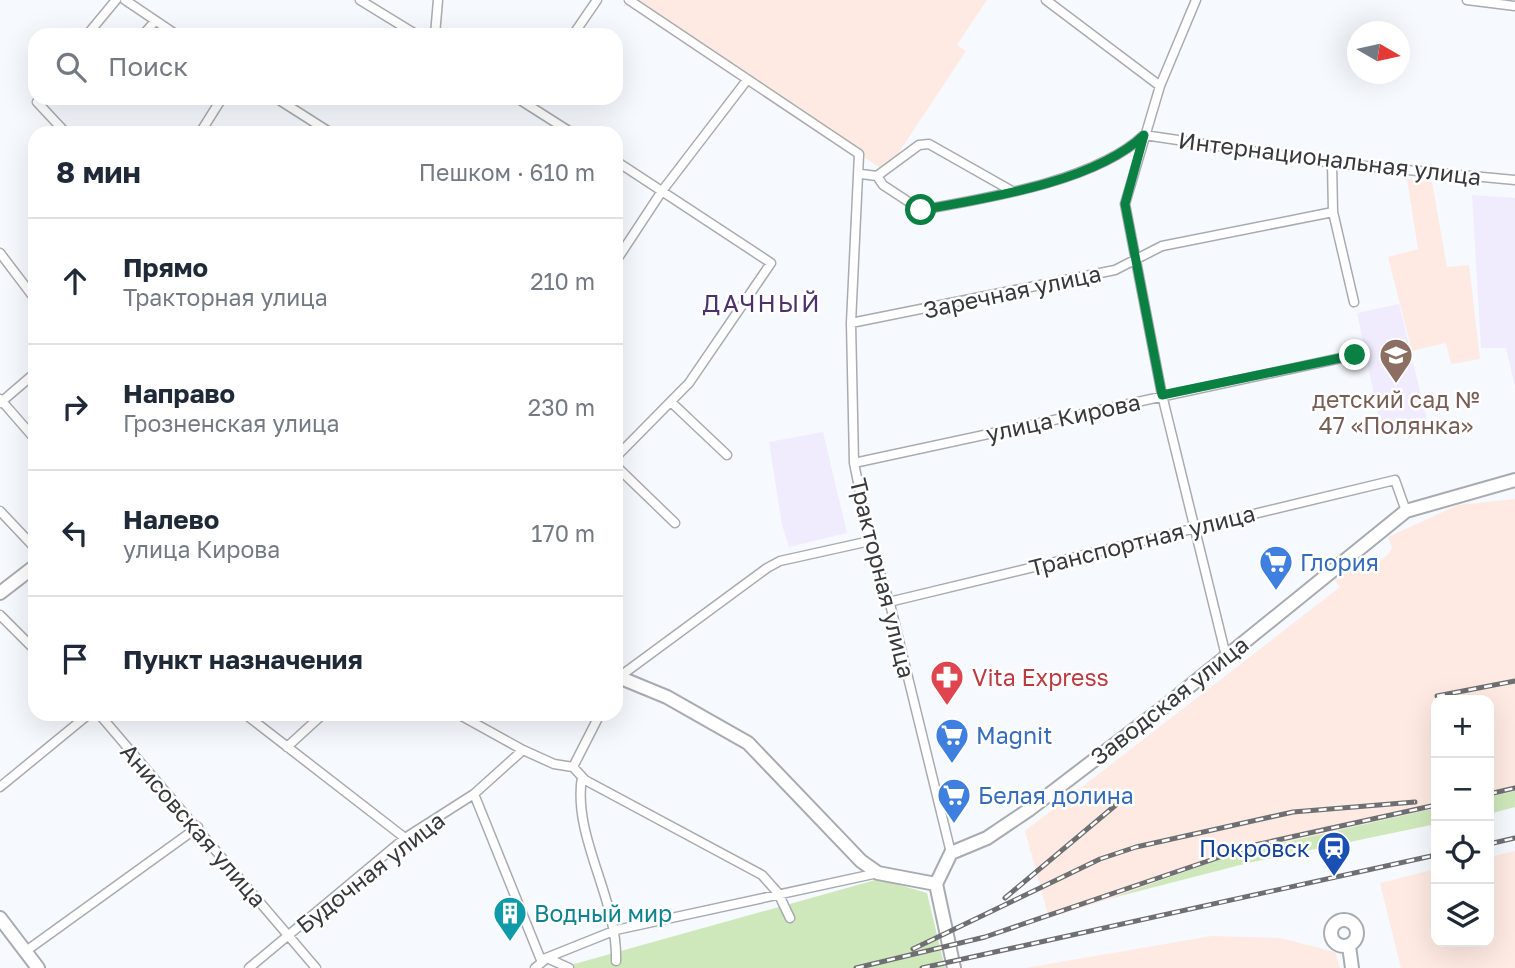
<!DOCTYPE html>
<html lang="ru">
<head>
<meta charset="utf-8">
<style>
	:root { --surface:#fff; --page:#f6f6f7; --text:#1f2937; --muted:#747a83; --line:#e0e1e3 }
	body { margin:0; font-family:"Golos Text",sans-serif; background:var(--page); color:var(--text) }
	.controls { position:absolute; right:21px; bottom:21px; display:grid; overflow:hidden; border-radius:14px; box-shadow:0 7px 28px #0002 }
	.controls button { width:63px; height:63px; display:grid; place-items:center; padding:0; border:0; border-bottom:2px solid var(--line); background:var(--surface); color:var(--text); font:35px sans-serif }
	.compass { position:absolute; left:1347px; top:21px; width:63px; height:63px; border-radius:50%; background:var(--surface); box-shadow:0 7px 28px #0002; rotate:99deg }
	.stop { position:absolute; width:21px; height:21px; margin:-16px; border:5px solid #0b8043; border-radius:50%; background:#fff }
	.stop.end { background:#0b8043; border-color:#fff; box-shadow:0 2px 7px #0008 }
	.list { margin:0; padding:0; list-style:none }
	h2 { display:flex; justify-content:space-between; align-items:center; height:91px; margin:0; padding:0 28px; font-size:30px }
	h2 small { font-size:23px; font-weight:400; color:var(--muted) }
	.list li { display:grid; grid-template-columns:46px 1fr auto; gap:21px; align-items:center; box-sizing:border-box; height:126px; padding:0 28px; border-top:2px solid var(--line) }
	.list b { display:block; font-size:26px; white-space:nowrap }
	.list p { margin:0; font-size:23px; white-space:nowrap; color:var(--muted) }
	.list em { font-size:23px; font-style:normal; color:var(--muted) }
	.icon { flex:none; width:38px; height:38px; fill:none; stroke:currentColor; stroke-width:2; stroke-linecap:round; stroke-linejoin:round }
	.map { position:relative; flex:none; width:1515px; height:968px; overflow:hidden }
	.search { position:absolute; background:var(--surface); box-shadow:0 7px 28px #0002; left:28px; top:28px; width:595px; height:77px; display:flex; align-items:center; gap:18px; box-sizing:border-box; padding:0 24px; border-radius:21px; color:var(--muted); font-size:26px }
	.panel { position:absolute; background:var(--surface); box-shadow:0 7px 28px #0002; left:28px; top:126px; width:595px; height:595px; border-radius:21px }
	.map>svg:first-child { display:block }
	.industrial { fill:#feeae2 }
	.education { fill:#f0ecfd }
	.green { fill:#cfe8bb }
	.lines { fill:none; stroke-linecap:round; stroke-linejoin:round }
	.street-casing { stroke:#a8abb0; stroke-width:11 }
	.secondary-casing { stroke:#a8abb0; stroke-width:16 }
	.primary-casing { stroke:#a8abb0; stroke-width:16 }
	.street { stroke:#fff; stroke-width:8 }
	.secondary { stroke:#fff; stroke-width:12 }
	.primary { stroke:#fff; stroke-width:12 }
	.rail-casing { stroke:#6e6f72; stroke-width:5 }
	.rail { stroke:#fff; stroke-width:2.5; stroke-dasharray:8; stroke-linecap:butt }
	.route { stroke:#0b8043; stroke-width:9 }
	.labels { text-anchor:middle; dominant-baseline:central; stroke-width:5; stroke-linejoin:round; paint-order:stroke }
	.street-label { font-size:23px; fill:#38393b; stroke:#fff }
	.education-label { font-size:23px; fill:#785e54; stroke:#fff }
	.shop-label { font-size:23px; fill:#366cbe; stroke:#fff; text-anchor:start }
	.health-label { font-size:23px; fill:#be3a42; stroke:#fff; text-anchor:start }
	.transit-label { font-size:23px; fill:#164399; stroke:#fff; text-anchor:end }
	.culture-label { font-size:23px; fill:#0d838f; stroke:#fff; text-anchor:start }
	.neighbourhood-label { font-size:24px; letter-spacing:2px; fill:#4d316b; stroke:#fff }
</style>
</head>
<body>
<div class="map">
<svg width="1515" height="968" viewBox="0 0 1515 968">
	<rect width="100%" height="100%" fill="#f6f9fe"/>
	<path class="industrial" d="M631,0H987L957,45L966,51L886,172Z
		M1407,179L1432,182L1447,267L1469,265L1480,359L1451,364L1446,343L1412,351L1388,257L1418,249Z
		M1515,499V791L1489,797V700H1436V808L1234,854L1148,887L1049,918L1025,831L1340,587L1335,580L1364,557L1373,568L1390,552L1392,547L1388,537L1458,505Z
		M1515,851V968H1401L1380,883L1436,869V942H1489V857Z
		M1212,936L1280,938L1335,952L1340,968H1025Z"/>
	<path class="education" d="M1472,195L1515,198V387L1506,348H1481Z
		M1399,304L1427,420L1381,429L1357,313Z
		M823,432L847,533L789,547L782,525L769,442Z"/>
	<path class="green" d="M1515,791V807L1489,814V797Z
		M1436,808V824L1248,863L1112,898L1234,854Z
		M879,879L927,893L945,968H560Z"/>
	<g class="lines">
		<defs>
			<path id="street" d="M125,0L177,35
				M360,0L417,35
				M629,0L859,154L851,323L854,463L870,541L891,608L951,853
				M1046,0L1160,86
				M1196,0L1160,86L1125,204L1162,395L1226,656
				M1467,0L1515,6
				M87,35L116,0
				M143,35L155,21
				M435,35L438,0
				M573,35L597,0
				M276,98L331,133
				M517,98L572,133
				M37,102L66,133
				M200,133L222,98
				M616,161L771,263L689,383L616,457
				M1332,163L1333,212L1354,302
				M861,174L877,176L883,185L921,210C987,198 1096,181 1144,135L1332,163L1515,180
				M877,176L919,145L929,144L1012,191
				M0,253L35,299
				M616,261L662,191L747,80
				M851,323L1115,270L1162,246L1333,212
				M0,399L35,439
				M671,402L727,455
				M0,403L35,373
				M854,463L1355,355
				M616,466L675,523
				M0,511L35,548
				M889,602L1395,480L1406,511
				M0,615L35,650
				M616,683L619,677L767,568L780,561L870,541
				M99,714L316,968
				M245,714L405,838
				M458,714L523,750L554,764L573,767L585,780L762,875L778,893L790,918
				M287,747L323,714
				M573,767L600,714
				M582,777C572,837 618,898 616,961
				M0,787L89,714
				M474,794L541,960L616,930L878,873
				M26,951L198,827
				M249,968L405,838L474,794L523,750
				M535,968L547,958L569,968"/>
			<path id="secondary" d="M0,593L35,566
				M616,676L667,697L748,743L861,861L878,873L936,884
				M936,884L951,853L987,838L1030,809L1169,703L1406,511L1515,480
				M936,884L954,968
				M1331 933a13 13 0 1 1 26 0a13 13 0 1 1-26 0Z
				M1349,946L1352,968"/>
			<path id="primary" d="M0,918L38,968"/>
		</defs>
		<use href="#street" class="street-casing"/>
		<use href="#secondary" class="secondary-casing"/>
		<use href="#primary" class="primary-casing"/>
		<use href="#street" class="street"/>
		<use href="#secondary" class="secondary"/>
		<use href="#primary" class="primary"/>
		<defs>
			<path id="rail" d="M1437,696L1515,681
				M1489,794L1515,788
				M1489,844L1515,838
				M1005,898L1123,799
				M913,949L1100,859L1136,847L1293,812L1415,802
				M856,968L985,937L1255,845L1436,805
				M922,968L1436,855"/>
		</defs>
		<use href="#rail" class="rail-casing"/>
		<use href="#rail" class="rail"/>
	</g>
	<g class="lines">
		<path class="route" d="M921,210C987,198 1095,182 1144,135L1125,204L1162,395L1355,355"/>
	</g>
	<defs>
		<symbol id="school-pin" viewBox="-11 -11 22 30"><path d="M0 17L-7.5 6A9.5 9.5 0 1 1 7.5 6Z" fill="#8d6e63" stroke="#fff"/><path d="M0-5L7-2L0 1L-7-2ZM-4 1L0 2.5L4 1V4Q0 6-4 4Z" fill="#fff"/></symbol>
		<symbol id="supermarket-pin" viewBox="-11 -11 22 30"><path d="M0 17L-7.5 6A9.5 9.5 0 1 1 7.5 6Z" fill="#3f7fe0" stroke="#fff"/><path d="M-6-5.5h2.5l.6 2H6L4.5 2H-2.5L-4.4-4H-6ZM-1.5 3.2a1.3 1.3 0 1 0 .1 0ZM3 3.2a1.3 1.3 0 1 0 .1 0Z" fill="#fff"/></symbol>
		<symbol id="pharmacy-pin" viewBox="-11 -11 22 30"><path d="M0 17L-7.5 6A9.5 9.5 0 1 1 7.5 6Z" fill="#e0444e" stroke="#fff"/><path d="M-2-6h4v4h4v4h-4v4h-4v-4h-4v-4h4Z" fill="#fff"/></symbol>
		<symbol id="station-pin" viewBox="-11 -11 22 30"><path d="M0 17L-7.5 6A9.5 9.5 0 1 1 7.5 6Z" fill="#1a4fb4" stroke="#fff"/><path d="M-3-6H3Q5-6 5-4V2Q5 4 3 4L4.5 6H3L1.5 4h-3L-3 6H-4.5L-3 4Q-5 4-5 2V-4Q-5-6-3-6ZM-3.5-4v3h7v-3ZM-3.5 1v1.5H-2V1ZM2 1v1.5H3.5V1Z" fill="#fff"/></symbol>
		<symbol id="building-pin" viewBox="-11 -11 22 30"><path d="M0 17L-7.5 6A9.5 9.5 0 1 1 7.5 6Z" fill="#0f9aa8" stroke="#fff"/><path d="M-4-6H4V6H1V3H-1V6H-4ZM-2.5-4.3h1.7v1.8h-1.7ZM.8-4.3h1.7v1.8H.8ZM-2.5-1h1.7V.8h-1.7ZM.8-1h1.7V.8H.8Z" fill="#fff"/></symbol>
	</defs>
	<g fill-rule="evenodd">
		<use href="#school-pin" x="1377" y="336" width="38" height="52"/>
		<use href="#supermarket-pin" x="1257" y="543" width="38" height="52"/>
		<use href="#pharmacy-pin" x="928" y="658" width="38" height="52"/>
		<use href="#supermarket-pin" x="933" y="716" width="38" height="52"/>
		<use href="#supermarket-pin" x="935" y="776" width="38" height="52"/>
		<use href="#station-pin" x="1315" y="829" width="38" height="52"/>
		<use href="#building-pin" x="491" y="894" width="38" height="52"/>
	</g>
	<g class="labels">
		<g class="street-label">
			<text transform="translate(1330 158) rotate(7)">Интернациональная улица</text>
			<text transform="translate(1012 291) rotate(-12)">Заречная улица</text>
			<text transform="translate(1063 417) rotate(-12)">улица Кирова</text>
			<text transform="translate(1142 540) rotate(-14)">Транспортная улица</text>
			<text transform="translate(883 578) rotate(76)">Тракторная улица</text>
			<text transform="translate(1169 700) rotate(-38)">Заводская улица</text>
			<text transform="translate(194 825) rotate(49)">Анисовская улица</text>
			<text transform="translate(370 872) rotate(-38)">Будочная улица</text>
		</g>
		<g class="education-label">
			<text x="1396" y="399">детский сад №<tspan x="1396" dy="26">47 «Полянка»</tspan></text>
		</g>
		<g class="shop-label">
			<text x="1300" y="562">Глория</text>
			<text x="976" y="735">Magnit</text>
			<text x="978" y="795">Белая долина</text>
		</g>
		<g class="health-label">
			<text x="972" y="677">Vita Express</text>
		</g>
		<g class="transit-label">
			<text x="1310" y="848">Покровск</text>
		</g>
		<g class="culture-label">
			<text x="534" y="913">Водный мир</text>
		</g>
		<g class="neighbourhood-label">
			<text x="762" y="302">ДАЧНЫЙ</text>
		</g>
	</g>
</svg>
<div class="controls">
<button>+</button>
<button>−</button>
<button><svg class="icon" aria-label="locate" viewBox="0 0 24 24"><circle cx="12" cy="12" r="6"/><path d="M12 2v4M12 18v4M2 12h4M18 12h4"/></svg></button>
<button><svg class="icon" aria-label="layers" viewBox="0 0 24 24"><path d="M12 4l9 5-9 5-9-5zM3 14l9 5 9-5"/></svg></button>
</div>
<svg class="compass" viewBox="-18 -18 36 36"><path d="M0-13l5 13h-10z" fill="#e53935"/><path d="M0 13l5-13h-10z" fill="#747a83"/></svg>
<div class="stop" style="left:921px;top:210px"></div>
<div class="stop end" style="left:1355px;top:355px"></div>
<div class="search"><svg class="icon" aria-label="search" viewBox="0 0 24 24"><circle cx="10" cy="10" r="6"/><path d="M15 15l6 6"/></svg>Поиск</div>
<section class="panel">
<h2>8 мин<small>Пешком · 610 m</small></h2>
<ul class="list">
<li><svg class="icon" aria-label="ahead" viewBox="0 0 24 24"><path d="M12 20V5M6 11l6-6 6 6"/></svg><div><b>Прямо</b><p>Тракторная улица</p></div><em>210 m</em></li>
<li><svg class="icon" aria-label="right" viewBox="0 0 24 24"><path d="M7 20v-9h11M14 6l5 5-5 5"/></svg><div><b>Направо</b><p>Грозненская улица</p></div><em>230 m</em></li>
<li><svg class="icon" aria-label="left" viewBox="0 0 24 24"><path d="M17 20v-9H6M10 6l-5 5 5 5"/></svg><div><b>Налево</b><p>улица Кирова</p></div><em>170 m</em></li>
<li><svg class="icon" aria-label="arrive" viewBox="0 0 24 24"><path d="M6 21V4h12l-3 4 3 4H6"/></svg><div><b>Пункт назначения</b></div></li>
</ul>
</section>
</div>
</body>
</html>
